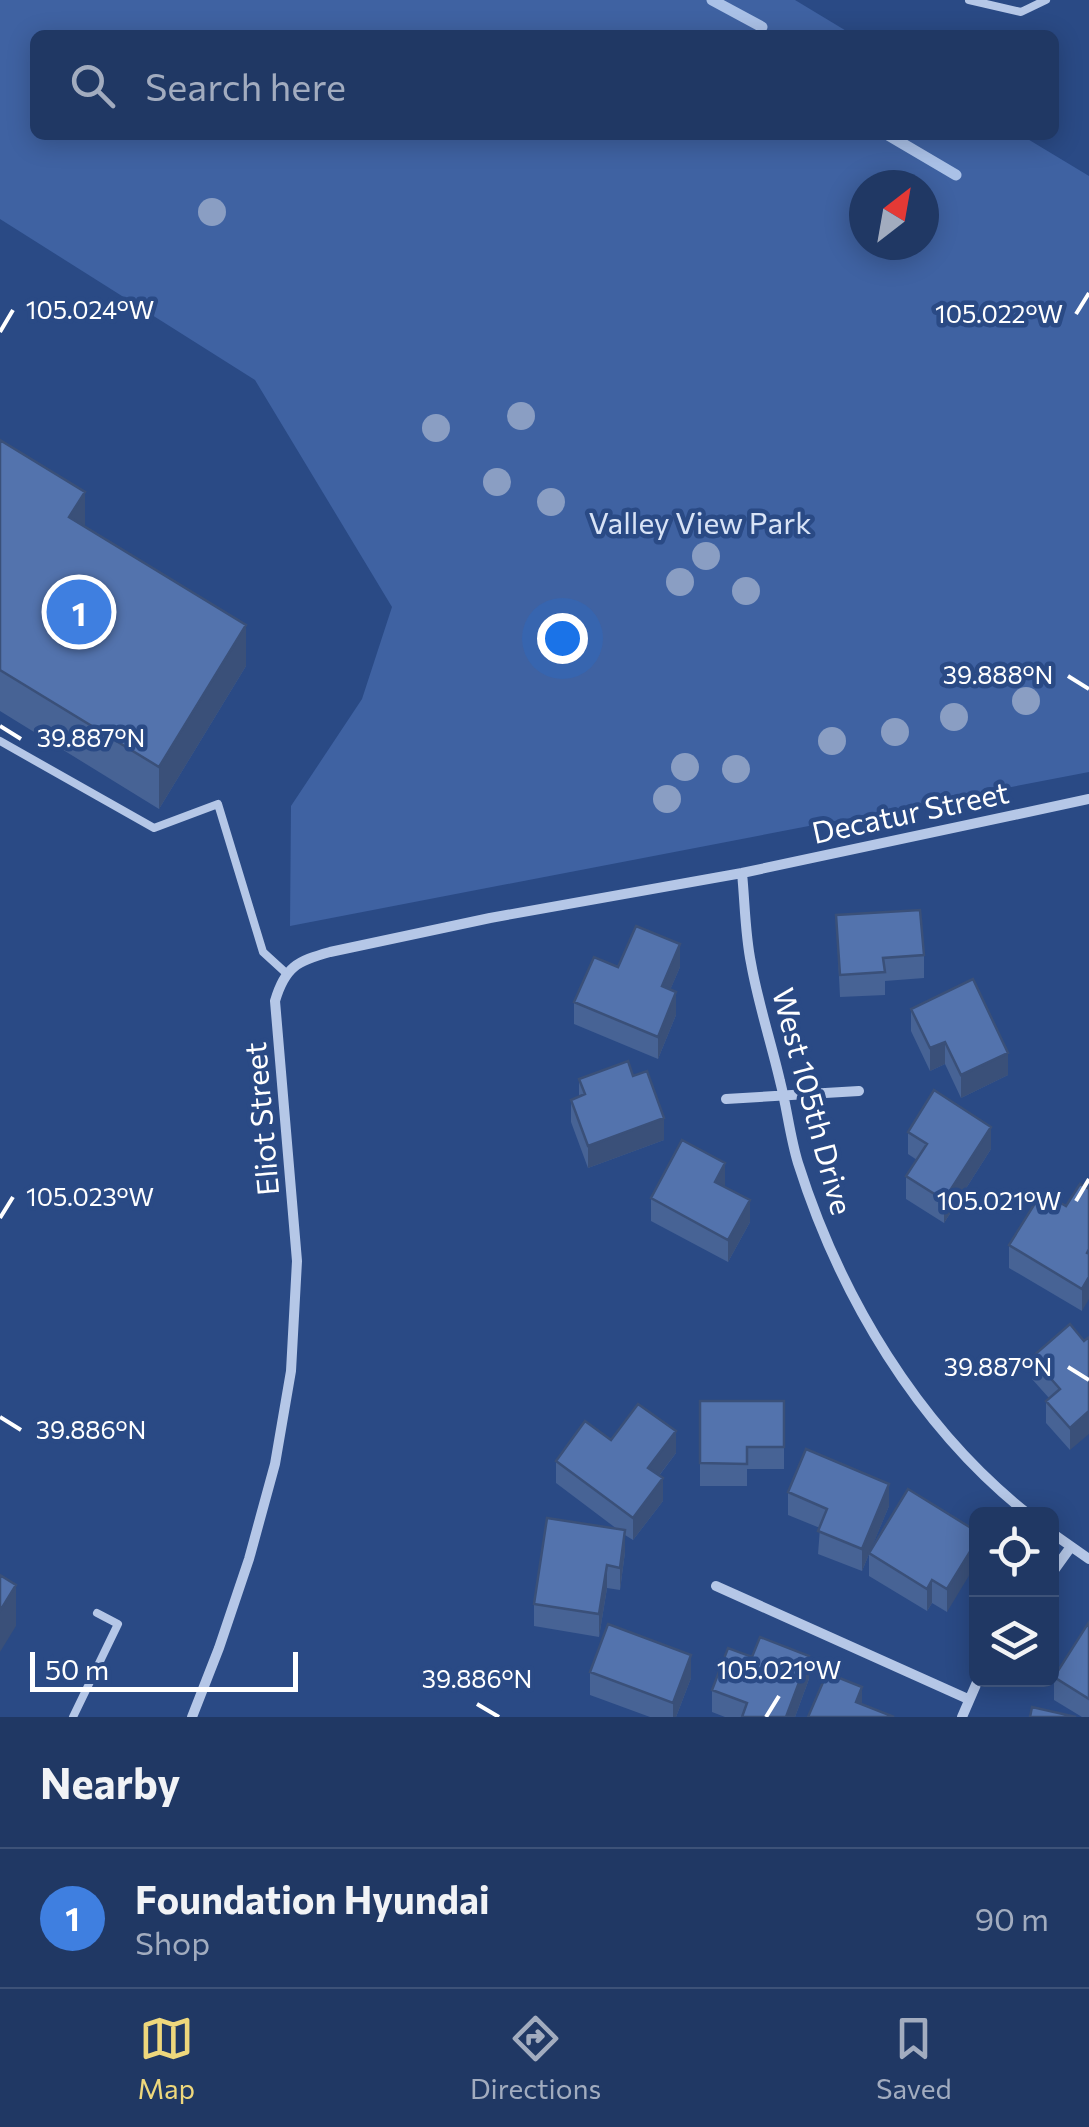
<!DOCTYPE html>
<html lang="en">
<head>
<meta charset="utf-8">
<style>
	:root { --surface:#203864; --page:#2d436d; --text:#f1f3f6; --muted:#a2acbf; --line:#3d5278; --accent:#eed77c }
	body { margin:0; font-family:Commissioner,sans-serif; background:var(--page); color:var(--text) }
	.controls { position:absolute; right:30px; bottom:30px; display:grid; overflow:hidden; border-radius:15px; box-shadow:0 5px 25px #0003 }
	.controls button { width:90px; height:90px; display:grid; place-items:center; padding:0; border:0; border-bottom:2px solid var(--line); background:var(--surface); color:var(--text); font:50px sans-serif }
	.compass { position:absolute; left:849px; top:170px; width:90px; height:90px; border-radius:50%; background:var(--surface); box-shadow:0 5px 25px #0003; rotate:31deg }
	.scale { position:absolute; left:30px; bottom:25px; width:268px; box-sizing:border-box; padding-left:10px; border:5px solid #fff; border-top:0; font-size:28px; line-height:35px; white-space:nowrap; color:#fff; -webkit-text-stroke:8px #2a4a85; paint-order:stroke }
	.you { position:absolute; left:562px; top:638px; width:35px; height:35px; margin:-25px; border:8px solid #fff; border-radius:50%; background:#1a73e8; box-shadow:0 0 0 15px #1a73e833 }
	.badge { display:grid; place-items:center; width:65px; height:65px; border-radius:50%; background:var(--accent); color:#fff; font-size:32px; font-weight:700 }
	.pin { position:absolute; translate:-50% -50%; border:5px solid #fff; box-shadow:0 2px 10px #0006 }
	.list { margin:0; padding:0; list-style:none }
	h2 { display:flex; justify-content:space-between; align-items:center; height:130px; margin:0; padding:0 40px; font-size:42px }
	h2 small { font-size:32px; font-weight:400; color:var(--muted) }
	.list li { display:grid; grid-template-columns:65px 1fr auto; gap:30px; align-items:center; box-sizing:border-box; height:140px; padding:0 40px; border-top:2px solid var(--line) }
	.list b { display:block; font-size:38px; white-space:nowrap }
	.list p { margin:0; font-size:32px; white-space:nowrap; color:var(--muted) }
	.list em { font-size:32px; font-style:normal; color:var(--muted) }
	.icon { flex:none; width:55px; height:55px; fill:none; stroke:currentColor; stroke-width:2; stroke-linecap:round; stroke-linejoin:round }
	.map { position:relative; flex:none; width:1089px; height:1717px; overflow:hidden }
	.search { position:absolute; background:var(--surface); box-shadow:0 5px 25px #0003; left:30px; right:30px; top:30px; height:110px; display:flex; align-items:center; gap:25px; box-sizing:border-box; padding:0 35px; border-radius:15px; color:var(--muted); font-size:38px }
	.sheet { height:270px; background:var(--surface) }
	nav { display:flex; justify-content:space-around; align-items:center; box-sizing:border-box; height:140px; border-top:2px solid var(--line); background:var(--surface); font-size:28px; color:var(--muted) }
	nav a { display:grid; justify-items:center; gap:5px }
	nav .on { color:var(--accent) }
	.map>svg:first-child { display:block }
	.green { fill:#3f62a2; fill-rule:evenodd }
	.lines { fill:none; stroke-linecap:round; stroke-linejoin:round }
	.stream { stroke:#aac1e7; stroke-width:11 }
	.service { stroke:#b5c7e7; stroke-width:8 }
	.minor { stroke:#b5c7e7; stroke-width:10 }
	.tree { fill:#8a9ec3 }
	.wall { fill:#476395 }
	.shaded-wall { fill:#3a5079 }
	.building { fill:#5373ad; stroke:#3a5079; stroke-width:2.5 }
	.ticks { fill:none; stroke:#fff; stroke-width:4 }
	.labels { text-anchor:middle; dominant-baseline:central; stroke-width:9; stroke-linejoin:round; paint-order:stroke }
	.park-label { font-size:30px; fill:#d8e3f6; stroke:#2a4a85 }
	.street-label { font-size:30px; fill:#fff; stroke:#2a4a85 }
	.ticks-label { font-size:25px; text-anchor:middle; fill:#fff; stroke:#2a4a85; stroke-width:9; stroke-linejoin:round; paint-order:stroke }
</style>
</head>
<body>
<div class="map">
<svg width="1089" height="1717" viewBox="0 0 1089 1717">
	<rect width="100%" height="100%" fill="#2a4a85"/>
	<path class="green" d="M0,0H795L853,35H35V135H1021L1089,176V772L290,926L291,806L362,699L392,607L255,380L0,219ZM924,185V245H864V185Z"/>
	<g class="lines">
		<path class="stream" d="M712,0L762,27
			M888,135L956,175"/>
		<path class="service" d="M969,0L1021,12L1046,0
			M0,741L154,828L218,804L263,952L286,973
			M73,1717L118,1624L97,1613"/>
		<path class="minor" d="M742,873C745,903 745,934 751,963C758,1003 771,1042 780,1081C787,1108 790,1137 798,1163C840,1296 918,1427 1028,1514
			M726,1099L859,1091
			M1052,1533L1089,1559
			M1052,1573L1070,1548
			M716,1586L968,1699
			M192,1717L219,1648L249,1559L275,1464L291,1371L297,1261L275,1001C285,967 297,961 330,952L490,918L742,873L1089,799
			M962,1717L978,1680"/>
	</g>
	<g class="tree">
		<circle cx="212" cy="212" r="14"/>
		<circle cx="521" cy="416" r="14"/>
		<circle cx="436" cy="428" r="14"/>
		<circle cx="497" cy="482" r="14"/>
		<circle cx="551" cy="502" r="14"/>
		<circle cx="706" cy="556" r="14"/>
		<circle cx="680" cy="582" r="14"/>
		<circle cx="746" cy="591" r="14"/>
		<circle cx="1026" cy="701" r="14"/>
		<circle cx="954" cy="717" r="14"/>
		<circle cx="895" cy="732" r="14"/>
		<circle cx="832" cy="741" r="14"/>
		<circle cx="685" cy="767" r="14"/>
		<circle cx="736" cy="769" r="14"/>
		<circle cx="667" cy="799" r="14"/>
	</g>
	<path class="wall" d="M0,440L85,526L246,666L159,809L0,711Z
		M836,915L924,955V978L885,981V995L840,997Z
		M618,967H680L670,990L676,1015L658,1059L574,1024V1002Z
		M911,1009L1008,1075L961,1098L945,1064L930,1071L911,1031Z
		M633,1076L664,1140L588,1168L571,1122V1100L579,1096V1079Z
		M908,1132L991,1149L944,1223L906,1199V1176L917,1160L908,1154Z
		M724,1186L750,1222L728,1262L651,1221V1198Z
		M1089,1189L1082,1311L1009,1268V1245Z
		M1070,1324V1450L1046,1423V1401L1049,1398L1032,1379V1357Z
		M700,1401H784V1469H747V1486H700Z
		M611,1440L676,1453L659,1476L663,1501L633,1540L625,1535V1552L620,1590L607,1588L599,1637L534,1626V1604L617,1529L556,1483V1461Z
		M788,1492L889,1506L870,1551L976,1531L947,1612L932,1603L927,1611L869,1576V1554L862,1571L818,1554L820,1528L788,1515Z
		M1089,1622V1717H1082L1054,1700V1677Z
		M590,1672L691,1678L676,1717H650L590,1695Z
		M809,1679L795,1717H725L712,1712V1690Z"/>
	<path class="shaded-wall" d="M85,492V533L69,517Z
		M246,625V666L159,809V767Z
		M680,944V967L662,1009V986Z
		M676,992V1015L658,1059V1037Z
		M945,1042V1064L930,1071V1048Z
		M1008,1053V1075L961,1098V1075Z
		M664,1118V1140L588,1168V1146Z
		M991,1127V1149L944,1223V1200Z
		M725,1163V1186L715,1204V1182Z
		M750,1200V1222L728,1262V1240Z
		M1089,1277V1299L1082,1311V1289Z
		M1089,1411V1434L1070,1450V1428Z
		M676,1431V1453L648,1490V1468Z
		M663,1478V1501L633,1540V1518Z
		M889,1484V1506L862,1571V1549Z
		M625,1530V1552L620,1590V1568Z
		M976,1542V1564L947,1612V1589Z
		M607,1565V1588L599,1637V1614Z
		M932,1580V1603L927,1611V1589Z
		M16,1585V1626L0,1652V1611Z
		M691,1655V1678L676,1717H673V1703Z
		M809,1656V1679L795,1717H786Z
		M862,1687V1709L856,1702Z"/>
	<path class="building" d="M0,440L85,492L69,517L246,625L159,767L0,670Z
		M920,910L924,955L883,958L885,972L840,975L836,915Z
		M636,926L680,944L662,986L676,992L658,1037L574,1002L594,957L618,967Z
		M973,979L1008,1053L961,1075L945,1042L930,1048L911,1009Z
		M628,1061L633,1076L647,1071L664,1118L588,1146L571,1100L585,1094L579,1079Z
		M934,1090L991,1127L944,1200L906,1176L927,1144L908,1132Z
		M682,1140L725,1163L715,1182L750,1200L728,1240L651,1198Z
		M1080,1184L1089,1189V1249L1087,1253L1089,1254V1277L1082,1289L1009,1245L1042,1192L1066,1206Z
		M1070,1324L1084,1341L1089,1337V1411L1070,1428L1046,1401L1060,1389L1032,1357Z
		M700,1401H784V1447H747V1464L700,1463Z
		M638,1404L676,1431L648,1468L663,1478L633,1518L556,1461L585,1421L611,1440Z
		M806,1449L889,1484L862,1549L818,1531L827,1509L788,1492Z
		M908,1489L976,1531V1542L947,1589L932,1580L927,1589L869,1553Z
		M547,1518L625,1530L620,1568L607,1565L599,1614L534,1604Z
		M0,1575L16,1585L0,1611Z
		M1089,1622V1699L1054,1677Z
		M608,1624L691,1655L673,1703L590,1672Z
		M760,1637L809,1656L786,1717H742L747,1703L712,1690L728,1648L752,1657Z
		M827,1673L862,1687L856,1702L894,1717H808Z
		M1032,1707L1076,1717H1030Z"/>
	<path class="ticks" d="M1076,314L1089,293M0,332L13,310M1068,676L1089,689M0,726L21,739M1076,1201L1089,1179M0,1218L13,1197M1068,1367L1089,1380M0,1417L21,1430M477,1704L499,1717M766,1717L779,1696"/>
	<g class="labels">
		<g class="park-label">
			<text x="700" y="521">Valley View Park</text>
		</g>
		<g class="street-label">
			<text transform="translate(910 811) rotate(-12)">Decatur Street</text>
			<text transform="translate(814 1101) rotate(75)">West 105th Drive</text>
			<text transform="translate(260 1119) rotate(-95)">Eliot Street</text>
		</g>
	</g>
	<g class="ticks-label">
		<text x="90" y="319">105.024°W</text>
		<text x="999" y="323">105.022°W</text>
		<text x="998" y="684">39.888°N</text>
		<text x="91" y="747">39.887°N</text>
		<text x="90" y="1206">105.023°W</text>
		<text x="999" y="1210">105.021°W</text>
		<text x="998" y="1376">39.887°N</text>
		<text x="91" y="1439">39.886°N</text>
		<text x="779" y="1679">105.021°W</text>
		<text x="477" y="1688">39.886°N</text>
	</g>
</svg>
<div class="controls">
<button><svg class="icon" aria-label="locate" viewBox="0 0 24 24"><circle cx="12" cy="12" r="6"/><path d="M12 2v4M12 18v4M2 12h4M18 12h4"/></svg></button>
<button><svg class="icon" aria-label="layers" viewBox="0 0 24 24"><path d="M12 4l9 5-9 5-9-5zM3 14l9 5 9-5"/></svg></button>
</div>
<svg class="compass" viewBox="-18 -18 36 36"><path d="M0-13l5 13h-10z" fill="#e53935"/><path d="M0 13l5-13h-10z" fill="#a2acbf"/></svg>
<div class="scale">50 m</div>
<div class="you"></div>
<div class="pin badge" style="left:79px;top:612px;background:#3f7fe0">1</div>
<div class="search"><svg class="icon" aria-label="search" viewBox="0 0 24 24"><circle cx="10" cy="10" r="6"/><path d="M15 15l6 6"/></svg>Search here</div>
</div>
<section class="sheet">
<h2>Nearby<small></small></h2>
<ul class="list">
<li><span class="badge" style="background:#3f7fe0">1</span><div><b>Foundation Hyundai</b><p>Shop</p></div><em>90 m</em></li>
</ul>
</section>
<nav>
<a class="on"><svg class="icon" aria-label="map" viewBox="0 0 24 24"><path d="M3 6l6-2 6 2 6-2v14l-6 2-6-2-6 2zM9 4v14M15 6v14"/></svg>Map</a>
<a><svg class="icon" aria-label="directions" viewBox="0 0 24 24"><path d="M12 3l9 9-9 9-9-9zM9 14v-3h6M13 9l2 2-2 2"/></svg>Directions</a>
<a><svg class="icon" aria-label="saved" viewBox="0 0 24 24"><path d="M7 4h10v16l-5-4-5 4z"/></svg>Saved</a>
</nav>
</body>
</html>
